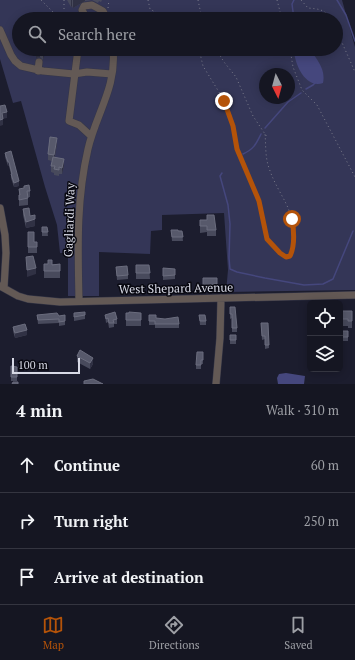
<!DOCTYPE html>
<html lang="en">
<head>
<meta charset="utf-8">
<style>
	:root { --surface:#151622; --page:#1e1f2a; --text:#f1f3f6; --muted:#9d9fa5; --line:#343540; --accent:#b45309 }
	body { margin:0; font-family:"PT Serif",serif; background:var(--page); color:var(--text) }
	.controls { position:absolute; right:12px; bottom:12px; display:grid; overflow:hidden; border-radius:6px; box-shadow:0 2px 10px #0003 }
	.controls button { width:36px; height:36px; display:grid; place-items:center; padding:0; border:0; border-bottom:1px solid var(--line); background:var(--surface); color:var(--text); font:20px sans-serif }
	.compass { position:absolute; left:259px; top:68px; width:36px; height:36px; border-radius:50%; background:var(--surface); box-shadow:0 2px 10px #0003; rotate:174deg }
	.scale { position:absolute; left:12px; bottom:10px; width:68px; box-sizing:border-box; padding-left:4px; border:2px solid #d7d9e5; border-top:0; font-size:11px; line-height:14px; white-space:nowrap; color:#d7d9e5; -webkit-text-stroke:3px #080810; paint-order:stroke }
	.stop { position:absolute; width:12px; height:12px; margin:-9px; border:3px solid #b45309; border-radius:50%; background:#fff }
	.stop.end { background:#b45309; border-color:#fff; box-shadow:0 1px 4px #0008 }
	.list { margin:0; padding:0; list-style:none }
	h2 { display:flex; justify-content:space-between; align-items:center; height:52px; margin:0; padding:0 16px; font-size:17px }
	h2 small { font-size:13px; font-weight:400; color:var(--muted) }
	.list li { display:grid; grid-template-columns:26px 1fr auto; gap:12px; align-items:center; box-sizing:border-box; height:56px; padding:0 16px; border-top:1px solid var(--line) }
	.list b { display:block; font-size:15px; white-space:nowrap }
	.list em { font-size:13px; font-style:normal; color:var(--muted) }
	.icon { flex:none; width:22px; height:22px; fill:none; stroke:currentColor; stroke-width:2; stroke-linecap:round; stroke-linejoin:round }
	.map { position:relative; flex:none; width:355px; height:384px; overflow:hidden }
	.search { position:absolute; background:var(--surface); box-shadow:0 2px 10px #0003; left:12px; right:12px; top:12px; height:44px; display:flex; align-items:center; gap:10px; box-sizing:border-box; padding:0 14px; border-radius:22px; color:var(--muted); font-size:15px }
	.sheet { height:220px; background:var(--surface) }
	nav { display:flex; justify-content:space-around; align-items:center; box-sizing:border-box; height:56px; border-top:1px solid var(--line); background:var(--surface); font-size:11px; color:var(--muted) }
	nav a { display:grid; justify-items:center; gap:2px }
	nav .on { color:var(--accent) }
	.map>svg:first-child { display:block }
	.green { fill:#343657; fill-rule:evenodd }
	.water { fill:#45477d }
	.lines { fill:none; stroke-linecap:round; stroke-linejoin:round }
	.stream { stroke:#45477d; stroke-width:1.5 }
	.minor-casing { stroke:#363748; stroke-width:8 }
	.path { stroke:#7b7c8b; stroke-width:1; stroke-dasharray:1 3; stroke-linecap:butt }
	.minor { stroke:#635955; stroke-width:7 }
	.wall { fill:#484a5c }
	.shaded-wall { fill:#303144 }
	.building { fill:#57596b; stroke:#6b6d7e }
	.route { stroke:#b45309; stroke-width:5 }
	.labels { text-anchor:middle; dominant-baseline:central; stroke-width:3; stroke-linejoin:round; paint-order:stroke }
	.street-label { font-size:12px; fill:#d7d9e5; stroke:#080810 }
</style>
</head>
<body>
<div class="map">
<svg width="355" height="384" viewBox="0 0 355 384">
	<rect width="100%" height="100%" fill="#1c1d2e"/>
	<path class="green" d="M0,0H342L355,47V290L226,292L228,270L224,213L162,215V230L151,231L150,254L99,252V296H68V253H60L57,225L45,187L21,101L13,103L0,59ZM19,19H336V49H19ZM265,74H289V98H265Z"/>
	<path class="water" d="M294,49H310C317,60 326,69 323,83C305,89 294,63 294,49Z
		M286,373L305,376L304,384H278L277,378L279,374Z"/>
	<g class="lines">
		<path class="stream" d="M294,0L292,4L294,19
			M337,0L346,15L355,41
			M306,89L313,85L316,82
			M265,128L288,102L301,93
			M243,154C254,149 256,144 261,134
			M222,173L220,176L228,205L230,224L229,258L230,269L237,272L265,278L304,285L323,284L333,279L353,231"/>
		<defs>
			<path id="minor" d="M87,19L82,10L84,6L92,5L103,11L107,19
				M0,30L11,55L15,61L21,66L43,71L74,74L87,72L112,74
				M78,49L69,121L79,125L91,136
				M38,71L39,62
				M0,208L5,235L6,253L4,288
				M0,286L18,296L28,299L60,302L355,295
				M79,301C78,249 76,201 88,149C96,114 117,87 113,49
				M216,384L220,338L221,298"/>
		</defs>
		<use href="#minor" class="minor-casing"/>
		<path class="path" d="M41,0L55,14L64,13
			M64,0V12L68,19
			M148,0L150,9L167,19
			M198,0L202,19
			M277,0L282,19
			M301,0L308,8C318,9 325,9 331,19
			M108,8L109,0
			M62,14L63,19
			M336,29L355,72
			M199,49L203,66L222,97L230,115L235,132L237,149L261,210L267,239L280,253L288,257C293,254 292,249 293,243C296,207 279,198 269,168C265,157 266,145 265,134
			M216,49L224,62L236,77L253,116L267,137
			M290,49L293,67L302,90L317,105L355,177
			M58,50V49"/>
		<use href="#minor" class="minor"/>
	</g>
	<path class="wall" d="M67,0H102L101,2L99,1L98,3L92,0L85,1L73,8L72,6L71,7Z
		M46,49L43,60L40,57L36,58V52Z
		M57,144L55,157L64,166L62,174H59V176L54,175V173L51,172V166L52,161L48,160V154Z
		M5,153L19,186L14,187L11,178V174L9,166H8L5,157Z
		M24,186L30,191V197H28V205L19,206V189H24Z
		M23,209L30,216L35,226L26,228L23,215Z
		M200,220L216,230V236H207V232L200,233Z
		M42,227H47L48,236H42Z
		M171,230L182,231L183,241H172Z
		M28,232L34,242H37V253H28Z
		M44,264H60V278H44Z
		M136,265H149L150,279H136Z
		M116,267L128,275V279L117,280Z
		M163,268L175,269V279L163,280Z
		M203,278H217V290L203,291Z
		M230,307L237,328V332H232V318L230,319Z
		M340,311H352V328H348V326H342V324H340Z
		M74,313L85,315V319L74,321Z
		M126,313H141V326H126Z
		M37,315L59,316L65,315V325L59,326V323L38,324Z
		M105,315L117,319V324H114V327L109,328L108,322L106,323Z
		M149,315L156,318L179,324V328H155V325H149Z
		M199,315L206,321V325H200Z
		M261,323H268L269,348L265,349V339L262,340Z
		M13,327L27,335L15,338L13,331Z
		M342,331H348V341H342Z
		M230,335H236V344H230Z
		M203,352V364H201V369H196V365Z
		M77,356L93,364L90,369L77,362Z
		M11,366L17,367V381H11Z"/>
	<path class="shaded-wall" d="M71,0H72V6L71,7Z
		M73,0H85V1L73,8Z
		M45,49H46L43,60V53Z
		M40,51V57L36,58V52Z
		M7,112V118L2,119V113Z
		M3,119V125L0,126V120Z
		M57,138V144L54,161V155Z
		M64,159V166L62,174V168Z
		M8,162H9V166H8Z
		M19,181V186L14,187V183Z
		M35,219V226L26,228V222Z
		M36,268V274L27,277V270Z
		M27,330V335L15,338V333Z
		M93,358V364L90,369V363Z"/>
	<path class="building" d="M37,49H45L43,53L40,51L36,52Z
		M5,105L7,112L2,113L3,119L0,120V106Z
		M50,137L57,138L54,155L48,154Z
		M11,151L19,181L14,183L11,174H12L9,162H8L5,153Z
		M53,157L64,159L62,168L59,167V170L54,169L55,166H51Z
		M29,185L30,191H27L28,198L19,200V195H20L19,189L24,188V186Z
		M29,208L30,216L35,215V219L26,222L23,209Z
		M207,215H214L216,230H207V226H200V220H207Z
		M42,227H47L48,232H42Z
		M171,230H178V231H182L183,237H172Z
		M28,232H34V242H37V247H28Z
		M33,256L36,268L27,270L26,257Z
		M48,260H52V265L60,264V271H44V264H48Z
		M136,265H149L150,273H136Z
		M127,266L128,275L117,276L116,267Z
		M163,268L175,269V275L163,276Z
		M203,278H217V284L203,285Z
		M230,307H235L237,328H232V314H230Z
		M340,311H352V321H348V319H342V317H340Z
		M85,312V315L74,317V313Z
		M115,312L117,319L113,320L114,323H109L108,318L106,319L105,315Z
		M129,312L141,313V320H126V313H129Z
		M57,313L59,316L65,315V321L59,322V319L38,320L37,315Z
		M149,315H156V318L165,319L178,317L179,324H155V321H149Z
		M199,315H205L206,321H200Z
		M261,323H268L269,345H265V336H262Z
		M25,324L27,330L15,333L13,327Z
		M342,331H348V337H342Z
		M230,335H236V340H230Z
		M80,350L93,358L90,363L77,356Z
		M197,352H203V360H201V365H196Z
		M11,366L17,367V377H11Z
		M93,379L103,384H84V381Z
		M13,382H18V384H12Z"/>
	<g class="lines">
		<path class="route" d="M224,101L233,126L237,149L259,201L267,239L280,253L286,257L290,256C295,246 294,231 292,219"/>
	</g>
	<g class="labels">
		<g class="street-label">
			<text transform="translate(69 220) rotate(-88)">Gagliardi Way</text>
			<text transform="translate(176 288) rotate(-1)">West Shepard Avenue</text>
		</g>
	</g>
</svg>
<div class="controls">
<button><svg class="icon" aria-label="locate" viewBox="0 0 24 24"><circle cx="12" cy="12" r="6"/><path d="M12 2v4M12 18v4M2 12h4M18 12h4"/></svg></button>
<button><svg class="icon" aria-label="layers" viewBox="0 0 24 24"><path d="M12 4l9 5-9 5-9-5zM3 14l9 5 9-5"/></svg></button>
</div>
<svg class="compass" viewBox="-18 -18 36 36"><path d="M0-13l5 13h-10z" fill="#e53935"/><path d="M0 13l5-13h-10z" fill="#9d9fa5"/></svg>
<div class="scale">100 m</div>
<div class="stop" style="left:292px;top:219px"></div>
<div class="stop end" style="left:224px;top:101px"></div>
<div class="search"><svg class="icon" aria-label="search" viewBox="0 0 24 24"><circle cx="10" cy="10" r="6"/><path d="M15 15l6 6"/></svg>Search here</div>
</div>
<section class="sheet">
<h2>4 min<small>Walk · 310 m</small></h2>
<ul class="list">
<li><svg class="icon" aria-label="ahead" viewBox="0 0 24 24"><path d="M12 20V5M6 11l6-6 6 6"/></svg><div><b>Continue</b></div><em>60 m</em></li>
<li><svg class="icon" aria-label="right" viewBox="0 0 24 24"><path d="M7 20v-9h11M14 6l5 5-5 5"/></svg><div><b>Turn right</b></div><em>250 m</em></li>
<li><svg class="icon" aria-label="arrive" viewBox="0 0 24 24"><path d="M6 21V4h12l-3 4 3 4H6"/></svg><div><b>Arrive at destination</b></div></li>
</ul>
</section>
<nav>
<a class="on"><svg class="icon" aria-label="map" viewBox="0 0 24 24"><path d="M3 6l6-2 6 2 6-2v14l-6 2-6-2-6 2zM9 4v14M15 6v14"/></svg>Map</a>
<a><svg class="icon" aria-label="directions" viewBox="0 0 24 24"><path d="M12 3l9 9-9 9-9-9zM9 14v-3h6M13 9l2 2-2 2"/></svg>Directions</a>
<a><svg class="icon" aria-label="saved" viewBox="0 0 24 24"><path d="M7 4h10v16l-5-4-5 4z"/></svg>Saved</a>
</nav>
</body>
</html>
